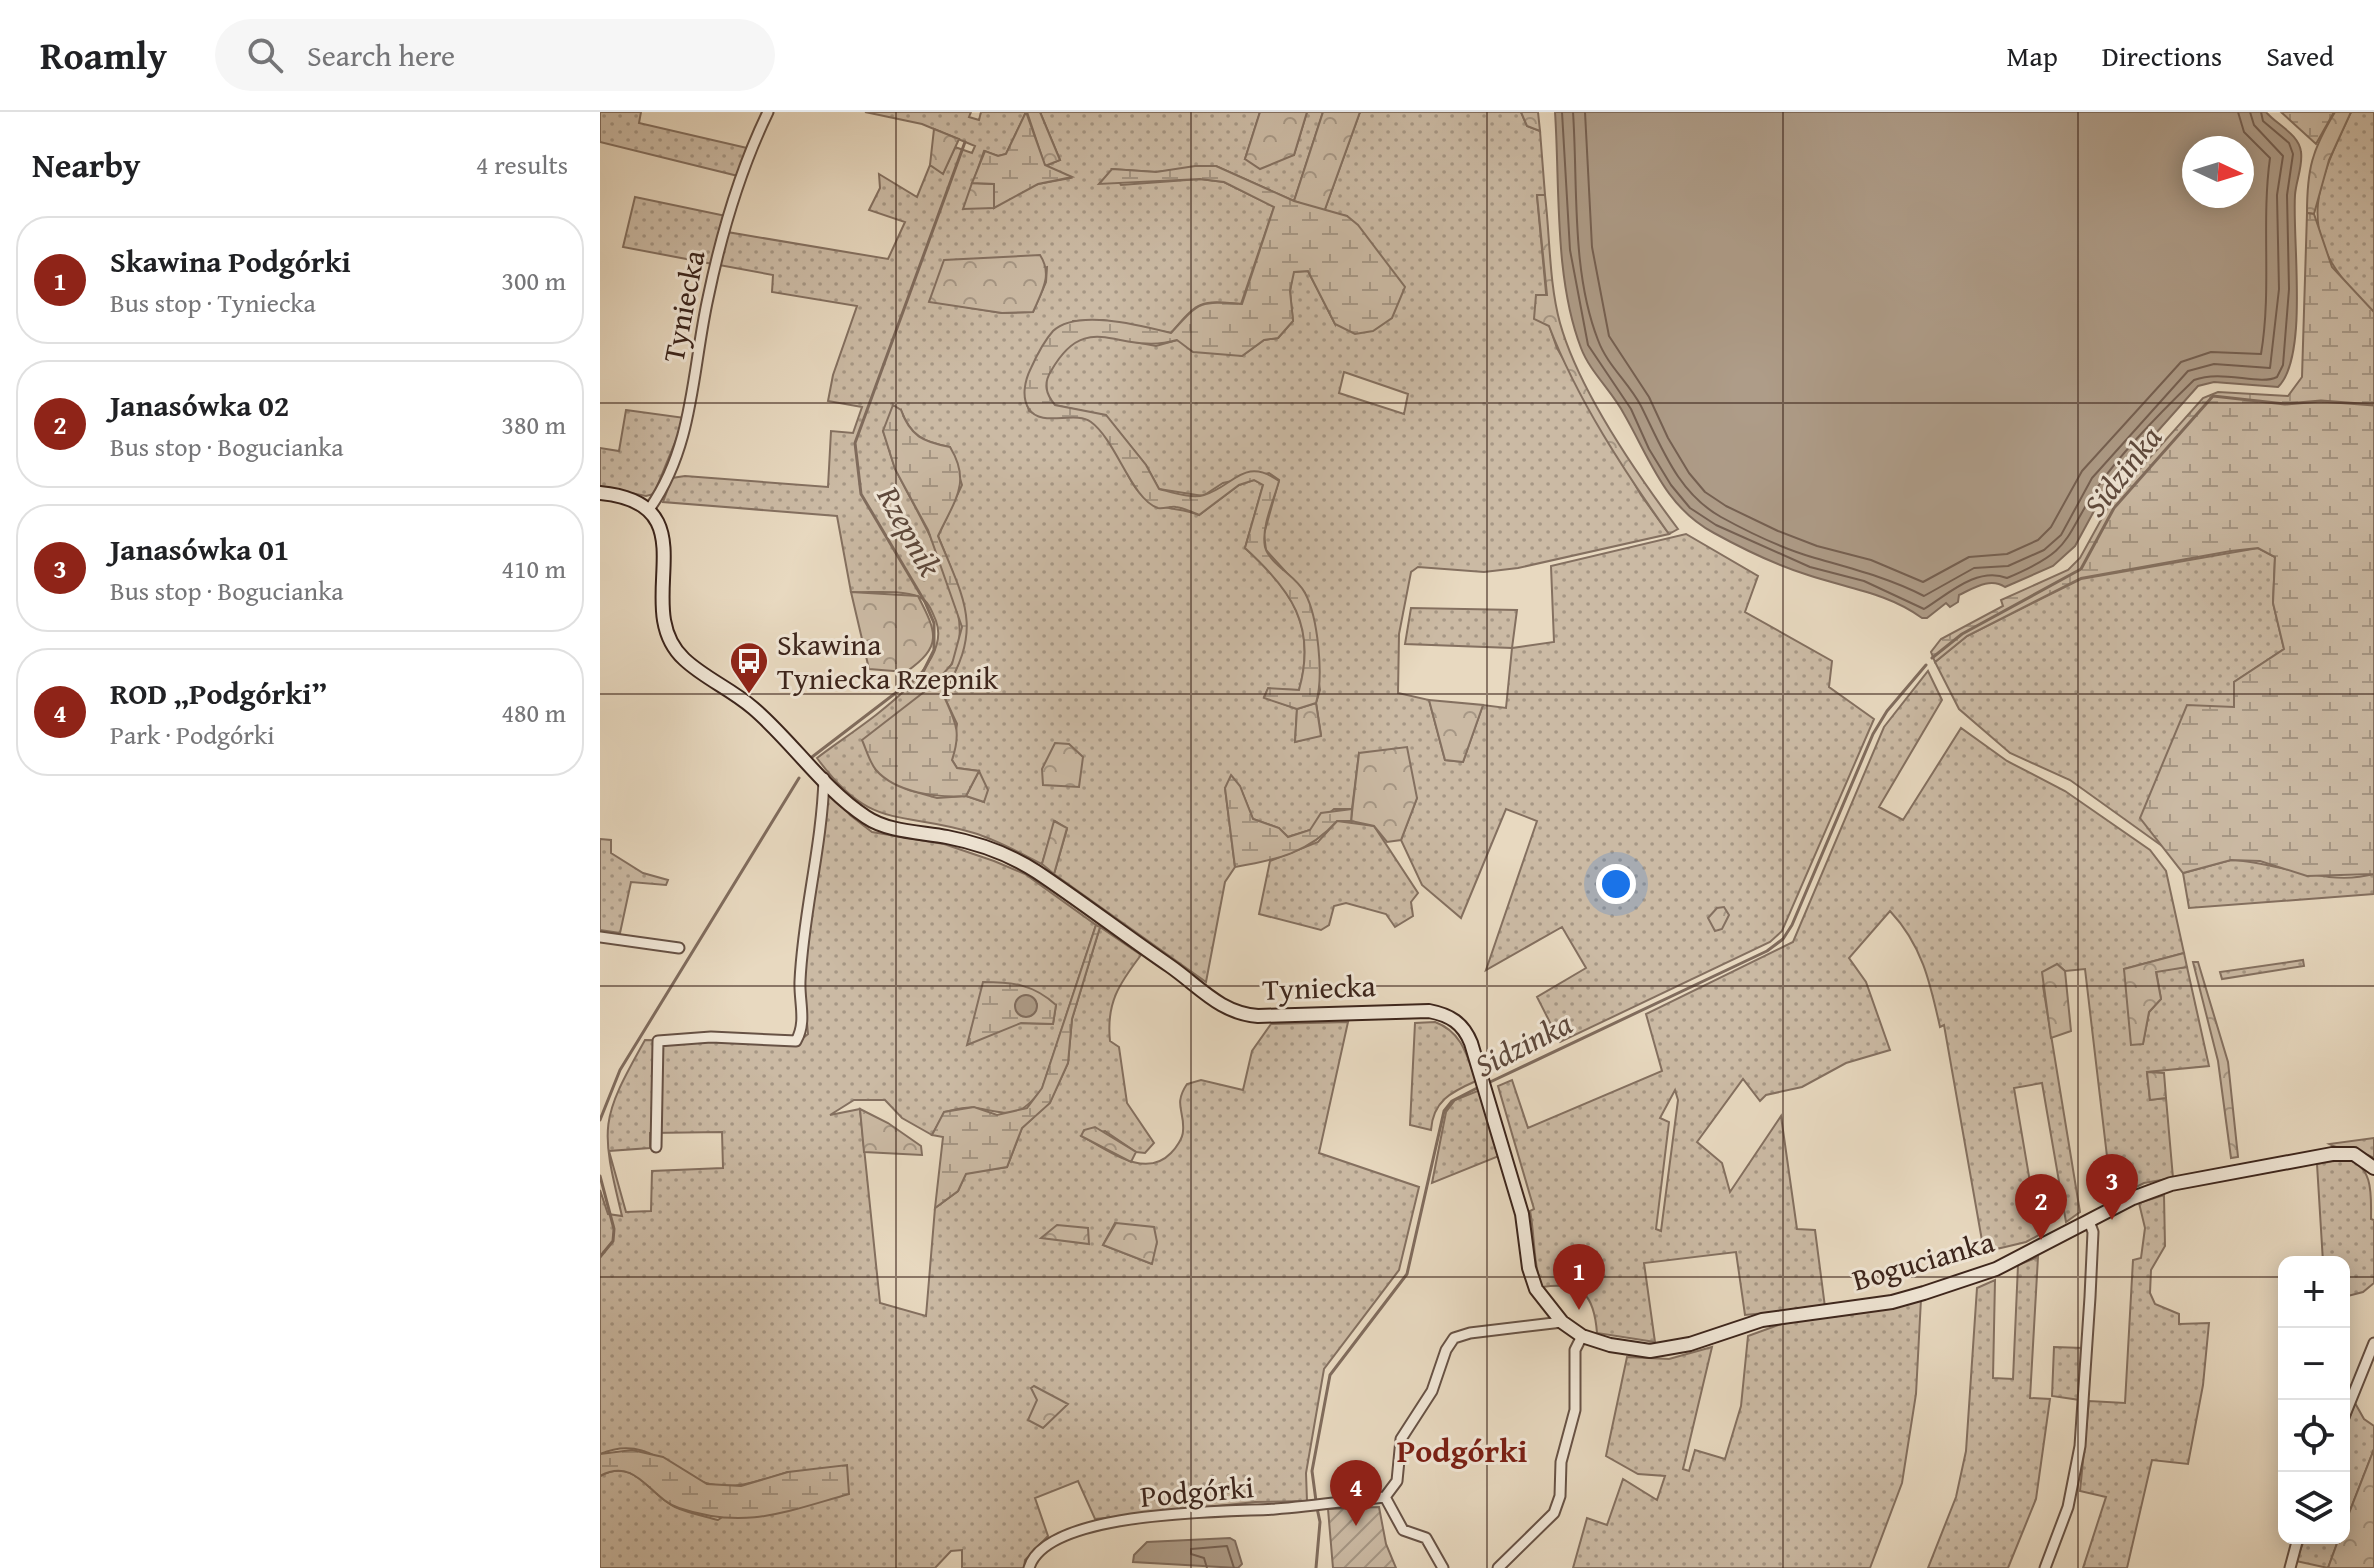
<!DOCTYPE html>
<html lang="en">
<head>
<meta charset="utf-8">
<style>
	:root { --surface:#fff; --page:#f6f6f6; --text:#202124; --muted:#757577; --line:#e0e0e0; --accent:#8f2418 }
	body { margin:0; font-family:"Gentium Book Plus",serif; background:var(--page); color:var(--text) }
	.controls { position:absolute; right:24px; bottom:24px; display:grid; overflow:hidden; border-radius:16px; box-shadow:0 4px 20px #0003 }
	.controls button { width:72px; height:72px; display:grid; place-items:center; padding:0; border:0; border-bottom:2px solid var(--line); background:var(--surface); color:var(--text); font:40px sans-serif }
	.compass { position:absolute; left:1582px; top:24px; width:72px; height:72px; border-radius:50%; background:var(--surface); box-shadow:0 4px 20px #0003; rotate:94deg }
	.you { position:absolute; left:1016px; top:772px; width:28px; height:28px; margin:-20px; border:6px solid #fff; border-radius:50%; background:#1a73e8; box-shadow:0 0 0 12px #1a73e833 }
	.badge { display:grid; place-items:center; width:52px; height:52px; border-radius:50%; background:var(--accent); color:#fff; font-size:26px; font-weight:700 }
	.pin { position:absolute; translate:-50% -66px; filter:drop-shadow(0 2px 4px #0008) }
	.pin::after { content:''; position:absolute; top:42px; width:28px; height:24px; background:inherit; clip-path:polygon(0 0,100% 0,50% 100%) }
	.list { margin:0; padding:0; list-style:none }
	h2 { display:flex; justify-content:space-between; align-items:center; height:104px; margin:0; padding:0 32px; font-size:34px }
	h2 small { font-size:26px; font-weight:400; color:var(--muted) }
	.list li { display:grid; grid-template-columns:52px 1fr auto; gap:24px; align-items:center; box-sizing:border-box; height:128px; margin:0 16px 16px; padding:0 16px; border:2px solid var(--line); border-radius:32px }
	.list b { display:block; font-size:30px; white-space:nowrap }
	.list p { margin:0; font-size:26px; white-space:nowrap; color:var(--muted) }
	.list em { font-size:26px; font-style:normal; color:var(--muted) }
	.icon { flex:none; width:44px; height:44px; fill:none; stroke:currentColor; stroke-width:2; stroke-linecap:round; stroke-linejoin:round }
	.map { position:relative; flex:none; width:1774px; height:1456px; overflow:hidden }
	header { display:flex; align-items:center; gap:48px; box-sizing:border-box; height:112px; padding:0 40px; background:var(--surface); border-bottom:2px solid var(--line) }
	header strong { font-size:38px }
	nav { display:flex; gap:44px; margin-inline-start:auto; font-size:28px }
	.search { width:560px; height:72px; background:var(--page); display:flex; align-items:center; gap:20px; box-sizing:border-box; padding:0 28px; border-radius:44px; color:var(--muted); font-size:30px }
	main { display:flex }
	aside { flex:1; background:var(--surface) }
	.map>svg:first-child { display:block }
	.grass { fill:url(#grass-dots); stroke:#847060; stroke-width:2; fill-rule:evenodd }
	.forest { fill:url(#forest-crowns); stroke:#847060; stroke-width:2 }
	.wetland { fill:url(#wetland-marsh); stroke:#847060; stroke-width:2 }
	.garden { fill:url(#garden-furrows); stroke:#847060; stroke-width:2 }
	.water { fill:#ae9c88; stroke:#806c5d; stroke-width:2; fill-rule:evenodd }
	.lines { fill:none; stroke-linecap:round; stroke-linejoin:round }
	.shore { stroke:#756052; stroke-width:2 }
	.stream { stroke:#806c5d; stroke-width:3 }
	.street-casing { stroke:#675245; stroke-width:13 }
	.secondary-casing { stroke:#3c251c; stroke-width:16 }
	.street { stroke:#f0e6d6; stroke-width:9 }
	.secondary { stroke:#f0e6d6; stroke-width:12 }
	.grid { fill:none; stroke:#3c251c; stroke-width:2; stroke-opacity:0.55 }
	.labels { text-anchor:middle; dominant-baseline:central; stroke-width:6; stroke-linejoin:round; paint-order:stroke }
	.street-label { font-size:30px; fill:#3c251c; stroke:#f0e6d6 }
	.poi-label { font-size:30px; fill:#3c251c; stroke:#f0e6d6; text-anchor:start }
	.water-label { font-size:32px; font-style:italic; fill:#5e493c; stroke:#f0e6d6 }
	.neighbourhood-label { font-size:32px; font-weight:bold; fill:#7a1f14; stroke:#f0e6d6 }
</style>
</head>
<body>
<header>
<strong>Roamly</strong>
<div class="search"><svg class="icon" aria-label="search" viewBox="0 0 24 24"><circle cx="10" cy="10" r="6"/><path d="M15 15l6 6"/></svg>Search here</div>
<nav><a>Map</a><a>Directions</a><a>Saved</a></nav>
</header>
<main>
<aside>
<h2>Nearby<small>4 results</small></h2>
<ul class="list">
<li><span class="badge">1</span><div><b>Skawina Podgórki</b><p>Bus stop · Tyniecka</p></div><em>300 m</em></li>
<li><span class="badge">2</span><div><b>Janasówka 02</b><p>Bus stop · Bogucianka</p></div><em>380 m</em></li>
<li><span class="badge">3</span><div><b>Janasówka 01</b><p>Bus stop · Bogucianka</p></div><em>410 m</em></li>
<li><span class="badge">4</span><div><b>ROD „Podgórki”</b><p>Park · Podgórki</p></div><em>480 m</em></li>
</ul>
</aside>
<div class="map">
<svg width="1774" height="1456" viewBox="0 0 1774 1456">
	<defs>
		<pattern id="grass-dots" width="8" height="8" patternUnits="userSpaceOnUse" patternTransform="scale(2)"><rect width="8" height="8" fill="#cbbaa4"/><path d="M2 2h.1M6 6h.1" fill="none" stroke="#a69785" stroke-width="1.8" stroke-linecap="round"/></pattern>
		<pattern id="forest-crowns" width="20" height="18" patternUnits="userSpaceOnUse" patternTransform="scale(2)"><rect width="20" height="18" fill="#cbbaa4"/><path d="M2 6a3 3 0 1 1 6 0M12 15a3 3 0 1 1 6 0" fill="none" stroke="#a69785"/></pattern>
		<pattern id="wetland-marsh" width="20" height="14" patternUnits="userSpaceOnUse" patternTransform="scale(2)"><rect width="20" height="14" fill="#cbbaa4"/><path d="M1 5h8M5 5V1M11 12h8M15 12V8" fill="none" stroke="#a69785"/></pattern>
		<pattern id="garden-furrows" width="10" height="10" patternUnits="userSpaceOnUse" patternTransform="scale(2)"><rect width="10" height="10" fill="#cbbaa4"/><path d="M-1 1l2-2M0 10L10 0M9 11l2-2" fill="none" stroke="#a69785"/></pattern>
	</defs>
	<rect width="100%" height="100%" fill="#e8d9c0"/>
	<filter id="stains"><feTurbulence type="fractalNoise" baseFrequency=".0025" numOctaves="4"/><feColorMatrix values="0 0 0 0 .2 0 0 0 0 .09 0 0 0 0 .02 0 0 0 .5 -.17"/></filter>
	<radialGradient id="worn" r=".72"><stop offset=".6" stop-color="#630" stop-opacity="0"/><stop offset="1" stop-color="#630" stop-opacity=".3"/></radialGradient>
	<path class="grass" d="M0,0H41L39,11L147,36L138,64L0,30Z
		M265,0H371L369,5L379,8L381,0H426L406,42L398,44L384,39L364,97L438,72L470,66L445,54L460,48L440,0H660L645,47L694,43L707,0H723L694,89L616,54L556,60L512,57L521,73L600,67L624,70L674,95L641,192C600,188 598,189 571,221L503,208L473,209C450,235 414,260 429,299C448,310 471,298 489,308C519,324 522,369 547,388C559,398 583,396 599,403L639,373L654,368L663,373L645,436C692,478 717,514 699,578L668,577L664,585L697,597L695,630L721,623L716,591L720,578L705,481L666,438L664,422L679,368L669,361L623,371L603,384L559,377L546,353L506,304L454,293L447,283L446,266L460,243L477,226L493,222L556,234L577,228L642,244L664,228L678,226L693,209L690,179L693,160L708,159L735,212L747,104L724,100L760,0H921L927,14L940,19L945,83L937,84L949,213L957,236L1041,383L1069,422L918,456L884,460L818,455L811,460L799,522L798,581L829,588L845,648L863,650L883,593L906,596L912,536L805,532L811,496L917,498L912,536L954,530L951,454L1086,422L1158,464L1145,500L1232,549L1229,575L1274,607L1182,819L1170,830L960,930L937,885L986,856L962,815L886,858L937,709L906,697L861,806L822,773L801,728L817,686L759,641L752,697H734L710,718L688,725L679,716L653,707L640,675L625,676L635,755L625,770L606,870L454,762L467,717L455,709L442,752C420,741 397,728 374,721C299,698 271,720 217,646C251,619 355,559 336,509C332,500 329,489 319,485C301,477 270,481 251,480L237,404L63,390L72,366L85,364L228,375L231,319L253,321L262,295L228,289L233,263L257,194L172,180L173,163L119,153L127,120L288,147L305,110L269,98L280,76L279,62L317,85L330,53L343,61L355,35L372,41L375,34L322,12ZM447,155L446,170L433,200L402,201L329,189ZM744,260L808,282L804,302L739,281ZM301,298C311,324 323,330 350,335L362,373L338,424C363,484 381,523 343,582L357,612L352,648L357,656L379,659L384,690L366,684L337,686L309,678L276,658L263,629C291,606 331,584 351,553C383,504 319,406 297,360C291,347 288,332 283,319Z
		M1751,0H1774V200C1763,194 1756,183 1748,173C1695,112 1721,65 1751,0Z
		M35,85L126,104L113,152L23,135Z
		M26,298L85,306L54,382L46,384L0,375V336L19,339Z
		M1658,436L1675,445L1673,491L1684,537L1634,570V595L1541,705L1569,739L1470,668L1410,641L1359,597L1335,550L1367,524L1481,467Z
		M1328,559L1342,588L1279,695L1303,708L1361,616L1407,649L1465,679L1550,738L1566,759L1584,841L1524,857L1543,931L1549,900L1561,887L1556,859L1587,855L1609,954L1547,960L1550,988L1566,986L1573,1066L1544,1071L1512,1087L1485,857L1465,859L1457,852L1443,874L1480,1100L1466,1110L1442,971L1414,976L1439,1123L1426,1130L1384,1140L1344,913L1340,915C1330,870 1322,833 1290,799L1249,846L1266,870L1290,938L1246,951L1202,975L1166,983L1160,989L1143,967L1097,1030L1122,1051L1130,1080L1181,1004L1197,1117L1215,1118L1225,1195L1145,1203L1136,1140L1044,1151L1055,1230L997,1221C994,1182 982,1169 942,1175C933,1152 935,1124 930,1099L934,1097L898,974L912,968L928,1016L1062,959L1046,902L1193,830L1284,615ZM1075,978L1078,988L1061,1119L1056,1117L1069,1010L1060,1006Z
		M226,672L250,703L272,720L344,732L394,749L425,762L496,813L442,977C418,1008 411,1002 376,996C367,994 354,998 345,1000L332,1023L302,1006L285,988H254L230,1003L260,997L280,1191L326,1204L335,1096L358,1079L366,1061L407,1055L422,1016L450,990L468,951L472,907L500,815L541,843C519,872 506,891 510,929L519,935L527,991L554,1031L545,1041L536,1040L505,1019L482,1024C508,1038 545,1068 571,1041C576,1036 583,1026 583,1019C585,999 573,993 587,972L601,968L643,978L652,939L671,912L748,910L719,1041L819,1075L799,1158L724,1257L706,1361L707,1389L655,1390L495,1407L478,1369L435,1386L448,1424L425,1448L424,1456H362V1438L351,1439L335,1456H0V1364C35,1345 49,1382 75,1395C88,1401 104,1404 118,1408L188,1360C162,1368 137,1378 109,1372C73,1364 50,1321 0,1342V1078L8,1102L22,1104C0,1014 0,1008 45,928L198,930L208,922L203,865ZM456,893L453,912L421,911ZM122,1020L123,1056L52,1059L51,1099L26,1100L9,1039L50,1036V1021ZM515,1111L552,1152L503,1133Z
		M737,709L774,714L818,781L811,790L813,804L795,815L786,802L746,791L734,794L729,813L721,818L659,802L670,749L718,730Z
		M0,727L11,728V741L43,761L68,768L66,773L31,770L20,821L0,818Z
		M1631,748C1679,750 1725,775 1774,762V782L1589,796L1583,761Z
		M1703,848L1704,854L1622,867L1620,860Z
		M835,910C862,920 867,943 876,969C851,980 833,989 831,1018L810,1013L815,911Z
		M880,978L899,1044L832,1071L846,1000L855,988Z
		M1774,1026V1046C1757,1036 1739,1038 1729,1032Z
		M1746,1047C1774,1054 1771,1083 1771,1107L1774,1108V1171L1763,1180L1744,1185V1150H1723L1717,1052Z
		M1564,1083L1565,1134L1551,1158L1550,1181L1555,1192L1579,1202V1212L1609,1211L1603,1273L1588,1352L1552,1348L1527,1456H1483L1506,1385L1480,1379L1489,1289L1525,1291L1533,1148L1541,1146L1545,1116L1539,1091Z
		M1438,1145L1430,1286L1450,1287L1436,1387L1408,1456H1328L1356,1385L1366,1339L1377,1176L1395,1168L1393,1266L1413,1267L1418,1153Z
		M1321,1187L1316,1282L1302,1371L1270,1456H973L987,1406L1007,1413L1023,1367L1057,1388L1065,1364L1038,1362L1006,1344L1027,1245L1069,1247L1112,1235L1083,1357L1089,1359L1095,1338L1125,1347L1141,1294L1148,1224L1181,1212Z
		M1454,1235L1483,1236L1480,1288L1452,1284Z
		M1755,1291L1764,1307L1774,1314V1337L1744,1414V1321Z
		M1705,1426H1739L1728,1456L1696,1449Z"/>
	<path class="forest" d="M427,0H440L460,48L445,54Z
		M660,0H707L694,43L660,57L645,47Z
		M723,0H760L724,100L694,89Z
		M921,0H938L940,19L927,14Z
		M1735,0H1751L1729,48L1714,102L1707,101C1707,57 1712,38 1735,0Z
		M334,17L359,27L343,62L330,53Z
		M372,71L394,72V96L363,97Z
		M937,83H945C950,124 949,171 960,211C979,279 1036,361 1078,417L1069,422C1024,359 977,287 949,214L934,207L936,183H947Z
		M440,143C453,163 442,179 433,200L402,201L329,190L344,148Z
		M251,480L318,484C337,521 343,534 306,560L269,557Z
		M829,588L883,593L863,650L845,648Z
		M716,591L721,624L695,630L697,597Z
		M455,631L469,632L483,645L479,675L443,673L442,657Z
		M807,635L817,686L801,728L787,730L774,714L751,709L759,641Z
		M379,659L388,678L384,690L366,684Z
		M454,709L467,716L454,762L442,752Z
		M1124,795L1129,803L1122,817L1115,819L1108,806L1117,796Z
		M1584,841L1587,855L1556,860L1561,887L1549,900L1543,932L1531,933L1524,857Z
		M1593,850H1598L1628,950L1638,1045L1631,1046L1618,949Z
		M1457,852L1465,859L1471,919L1451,926L1442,860Z
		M1547,960L1564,961L1566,986L1550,988Z
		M260,997L288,1011L321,1034L322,1043L264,1040Z
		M495,1015L536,1040L531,1050L481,1024L484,1018Z
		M516,1111L554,1115L557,1130L552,1152L503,1133Z
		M457,1113L488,1116L489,1132L441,1126Z
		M434,1274L468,1292L443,1316L428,1308L437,1288L431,1276Z
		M1774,1337V1456H1728L1739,1426H1744V1414Z"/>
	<path class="wetland" d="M426,0L445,53L472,65L438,72L394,96V72L372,71L385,39L398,44L406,42Z
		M1681,0H1734L1716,32Z
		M595,54H616L694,89L747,104L758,113L805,175L792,206L773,219L755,222L735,212L708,159L694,160L690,179L693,209L678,226L664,228L642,244L593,240L577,228C519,245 488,194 451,259C443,272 446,282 455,293L506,303L546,353L559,377C571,380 592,387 604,383C634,374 644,344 679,369C674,388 661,415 665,435C670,453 697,464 705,481C718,505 724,565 716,591L697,597L664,586L668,576L699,578C717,514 691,478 645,436L663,373L654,368L639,373L599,403C592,400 584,396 576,395C571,394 564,397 558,396C532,388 516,328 491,310C475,298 441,316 429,297C421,285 425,268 431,256C436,245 445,228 453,219C477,196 543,214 571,221C600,189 599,189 642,192L674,95L624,70L600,67L499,72L512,57L556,60Z
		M1707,101L1714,102L1732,155L1774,200V762L1707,764L1660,749L1631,748L1583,761L1540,706L1587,593L1634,595V570L1684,537L1673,491L1675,445L1658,436L1631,439L1481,466L1367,524L1335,550L1331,540L1341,527L1403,494L1401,488L1468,458L1480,446L1512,388L1603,286L1618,280L1688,284L1702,265Z
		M293,293L301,298C310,324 323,330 350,335C372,371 354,389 338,424C365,490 384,516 343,582C355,610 362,618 352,648L357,656L379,659L366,684C338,686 296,681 276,658C270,651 266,637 262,628L333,573L352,552L362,515L328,418L295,357L283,319Z
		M631,663L640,674L653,707L679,716L688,725L710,718L721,701L752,697L751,709H737C709,741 676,748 635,755L625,676Z
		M496,813L500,815L472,907L468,951L450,991L422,1016L407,1055L366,1062L358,1079L335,1096L343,1025L332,1023L344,1000L374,995L397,1003L427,996L442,976Z
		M383,870C412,870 433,872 456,893L453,912L421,911L367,933Z
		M32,1338L63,1345L107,1372L141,1374L188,1360L247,1353L249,1382C185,1400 145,1418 79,1396C50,1387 37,1344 0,1364V1342Z"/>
	<path class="garden" d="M779,1395L786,1432L796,1456H733L728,1397Z"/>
	<path class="water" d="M955,0H1666C1677,13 1699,22 1701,40C1703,54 1696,69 1695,83C1692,127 1709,245 1678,275L1614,270L1598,274L1506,377L1475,434L1453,454L1405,475C1390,465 1374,476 1359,483L1358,490L1350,495L1346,491L1327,506H1322C1288,481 1247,476 1208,463C1176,453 1143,437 1114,421C1065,395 1050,347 1024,302C1012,279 990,260 981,236C954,166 960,74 955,0ZM1642,36V84H1594V36Z
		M415 894a11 11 0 1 1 22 0a11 11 0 1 1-22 0Z
		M630,1426L635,1429L642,1452L638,1456L533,1450L534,1443L547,1430Z"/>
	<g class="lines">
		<path class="shore" d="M962,0L970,138L988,233L1031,297L1049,337L1071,373L1090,396L1116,413L1210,455L1264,469L1324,497C1347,483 1377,454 1407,466C1476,437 1462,427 1499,373C1522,340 1564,297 1594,268C1622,257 1659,274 1677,265L1683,253L1689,177L1687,83L1693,42L1689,31L1663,9L1661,0
			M973,0C978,73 971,159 998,228C1007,253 1029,271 1041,294C1062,336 1078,381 1121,405C1150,421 1184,437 1215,446C1253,457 1289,466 1324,484L1374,456L1408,454L1444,438L1461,423L1492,366L1588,259L1614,252L1670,256L1679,177L1677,83L1683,44L1654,13L1650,0
			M985,0L992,135L1009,224L1049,285L1068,326L1089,361L1105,380L1126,394L1178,419L1217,434L1271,448L1323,470L1369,445L1407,442L1438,428L1451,415L1482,359L1581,250L1611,240L1661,242C1672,177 1661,111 1670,46L1644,20L1638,0
			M607,1456L604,1446L591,1442V1437L627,1434L634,1456"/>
		<path class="stream" d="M1332,546L1362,522L1481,457L1514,396L1613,284L1685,292L1721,289L1774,293
			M212,645L323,560L334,538V511L325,490L261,382L255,331L365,30
			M888,971L1167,839L1183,827L1192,813L1273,622L1287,599L1326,553
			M0,1008L20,958L199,666
			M0,1064L14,1117L13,1129L0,1145
			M716,1389L712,1359L730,1263L807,1162L844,999L852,989L881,974
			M716,1456L720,1410L717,1396"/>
		<defs>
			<path id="street" d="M50,396C94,333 92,258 108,186C121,123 140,58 168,0
				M0,825L79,836
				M56,1035L58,929L111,925L196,929C207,910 199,890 200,869C203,801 222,735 224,666
				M1744,1305L1774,1231
				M429,1456C446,1398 624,1400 675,1397C712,1394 748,1389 785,1385
				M843,1456L826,1426L803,1418L785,1385L797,1369L801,1327L832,1279L846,1238L854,1226L870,1221L962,1210
				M898,1456L954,1401L960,1384L961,1350L975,1298V1238L982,1224
				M1445,1456L1468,1395L1480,1334L1490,1185L1493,1120L1489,1109
				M1690,1456L1698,1426"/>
			<path id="secondary" d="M0,381C115,392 27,494 84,547C104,566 131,577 153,596C192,629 223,677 266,705C288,720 321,720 347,725C378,731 411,743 437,760C482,790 526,824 570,854C600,875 620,901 658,904L829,899C850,903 863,911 871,931L922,1102L929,1156L936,1177L962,1210L982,1224L1010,1233L1050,1239L1090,1232L1162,1208L1292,1190L1324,1181L1396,1157L1533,1086L1571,1072L1732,1042H1754L1774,1056"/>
		</defs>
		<use href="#street" class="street-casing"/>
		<use href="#secondary" class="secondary-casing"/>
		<use href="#street" class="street"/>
		<use href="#secondary" class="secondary"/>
	</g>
	<path class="grid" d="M296,0V1456M591,0V1456M887,0V1456M1183,0V1456M1478,0V1456M0,291H1774M0,582H1774M0,874H1774M0,1165H1684M1744,1165H1774"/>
	<defs>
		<symbol id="bus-pin" viewBox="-11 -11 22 30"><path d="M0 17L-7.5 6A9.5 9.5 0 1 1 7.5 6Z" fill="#8f2418" stroke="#f0e6d6"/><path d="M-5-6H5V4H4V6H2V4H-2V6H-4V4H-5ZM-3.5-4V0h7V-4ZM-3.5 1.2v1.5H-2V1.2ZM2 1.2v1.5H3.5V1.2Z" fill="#fff"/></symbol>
	</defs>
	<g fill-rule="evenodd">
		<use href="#bus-pin" x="127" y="527" width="44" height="60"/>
	</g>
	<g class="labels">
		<g class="street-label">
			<text transform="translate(83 194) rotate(-79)">Tyniecka</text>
			<text transform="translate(719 875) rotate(-2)">Tyniecka</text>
			<text transform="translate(1323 1148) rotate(-16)">Bogucianka</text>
			<text transform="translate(597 1379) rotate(-5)">Podgórki</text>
		</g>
		<g class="poi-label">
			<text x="177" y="532">Skawina<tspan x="177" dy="34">Tyniecka Rzepnik</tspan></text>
		</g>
		<g class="water-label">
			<text transform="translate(1522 359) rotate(-52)">Sidzinka</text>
			<text transform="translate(310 419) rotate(61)">Rzepnik</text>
			<text transform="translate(923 932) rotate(-27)">Sidzinka</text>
		</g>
		<g class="neighbourhood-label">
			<text x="862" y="1338">Podgórki</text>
		</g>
	</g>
	<rect width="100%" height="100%" filter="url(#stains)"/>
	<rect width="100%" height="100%" fill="url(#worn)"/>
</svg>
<div class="controls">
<button>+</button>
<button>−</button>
<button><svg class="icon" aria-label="locate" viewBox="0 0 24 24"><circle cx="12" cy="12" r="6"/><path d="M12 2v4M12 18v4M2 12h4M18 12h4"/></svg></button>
<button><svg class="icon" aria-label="layers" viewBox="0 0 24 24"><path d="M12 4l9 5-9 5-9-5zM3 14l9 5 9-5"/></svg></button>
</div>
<svg class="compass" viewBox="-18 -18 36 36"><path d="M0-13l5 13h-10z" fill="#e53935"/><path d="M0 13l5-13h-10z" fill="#757577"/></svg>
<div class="you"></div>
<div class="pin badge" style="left:979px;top:1198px">1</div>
<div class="pin badge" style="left:1441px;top:1128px">2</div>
<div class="pin badge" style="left:1512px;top:1108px">3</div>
<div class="pin badge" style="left:756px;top:1414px">4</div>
</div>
</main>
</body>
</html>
